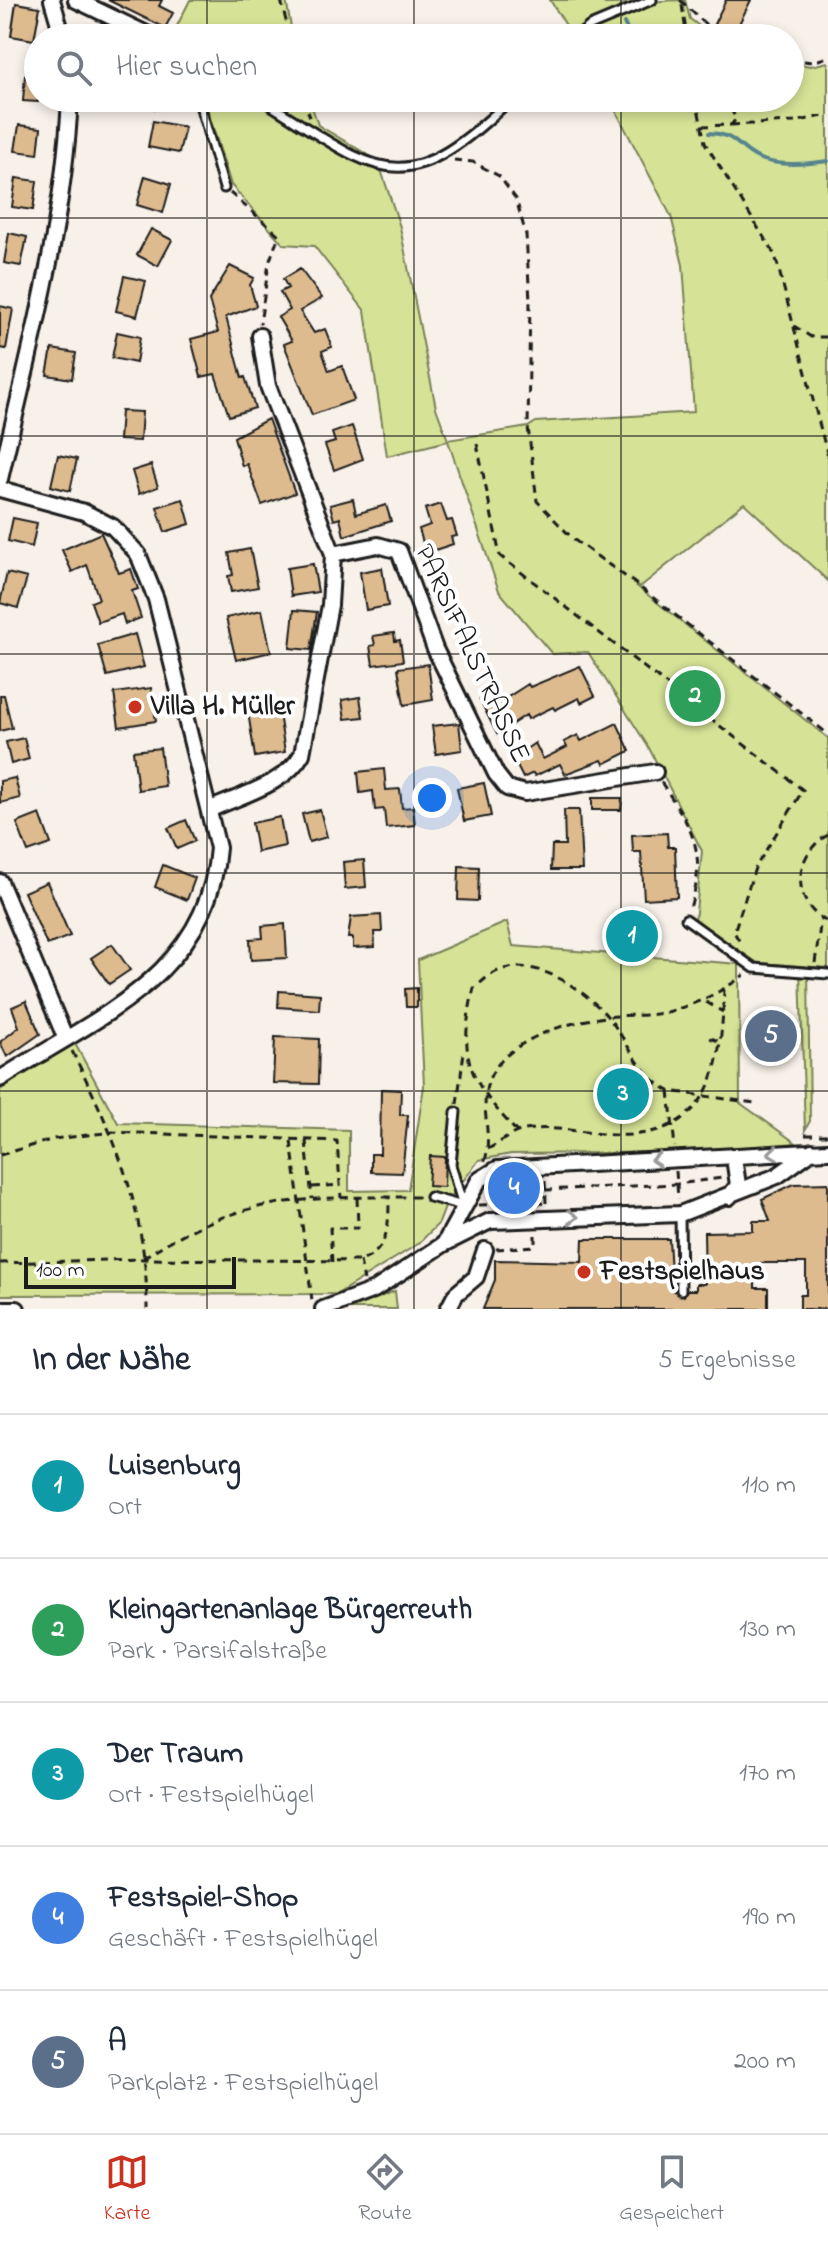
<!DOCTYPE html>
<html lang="de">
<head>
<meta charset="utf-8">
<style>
	:root { --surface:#fff; --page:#f2f2f3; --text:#1f2937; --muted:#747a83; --line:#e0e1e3; --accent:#c8321e }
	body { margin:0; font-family:"Indie Flower",sans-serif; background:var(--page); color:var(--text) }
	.scale { position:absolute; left:24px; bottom:20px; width:212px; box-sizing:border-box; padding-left:8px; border:4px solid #1c1c1c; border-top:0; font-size:22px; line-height:28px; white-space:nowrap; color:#1c1c1c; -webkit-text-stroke:6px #fff; paint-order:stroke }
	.you { position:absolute; left:432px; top:798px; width:28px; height:28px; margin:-20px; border:6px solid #fff; border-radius:50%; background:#1a73e8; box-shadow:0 0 0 12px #1a73e833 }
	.badge { display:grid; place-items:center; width:52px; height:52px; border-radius:50%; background:var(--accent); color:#fff; font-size:26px; font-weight:700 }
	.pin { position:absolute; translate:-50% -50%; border:4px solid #fff; box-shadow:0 2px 8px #0006 }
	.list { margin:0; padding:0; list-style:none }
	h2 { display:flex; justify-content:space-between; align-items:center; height:104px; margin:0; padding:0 32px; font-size:34px }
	h2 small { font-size:26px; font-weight:400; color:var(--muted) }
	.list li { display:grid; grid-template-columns:52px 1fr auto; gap:24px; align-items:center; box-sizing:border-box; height:144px; padding:0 32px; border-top:2px solid var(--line) }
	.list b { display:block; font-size:30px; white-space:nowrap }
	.list p { margin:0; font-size:26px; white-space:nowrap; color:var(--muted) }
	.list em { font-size:26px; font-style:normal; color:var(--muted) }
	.icon { flex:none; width:44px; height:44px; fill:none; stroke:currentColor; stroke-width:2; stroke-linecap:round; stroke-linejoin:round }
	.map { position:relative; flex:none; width:828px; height:1309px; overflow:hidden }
	.search { position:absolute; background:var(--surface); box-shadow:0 4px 12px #0003; left:24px; right:24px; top:24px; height:88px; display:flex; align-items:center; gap:20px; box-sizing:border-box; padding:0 28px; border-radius:44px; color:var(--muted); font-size:30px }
	.sheet { height:824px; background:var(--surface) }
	nav { display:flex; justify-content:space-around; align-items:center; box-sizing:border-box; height:112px; border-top:2px solid var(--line); background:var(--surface); font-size:22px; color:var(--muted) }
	nav a { display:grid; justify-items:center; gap:4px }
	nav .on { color:var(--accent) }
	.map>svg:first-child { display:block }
	.green { fill:#d6e396; stroke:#798059; stroke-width:2 }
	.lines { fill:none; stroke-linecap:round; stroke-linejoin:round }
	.stream { stroke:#54848c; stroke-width:4 }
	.building { fill:#ddbb8f; stroke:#1c1c1c; stroke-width:2 }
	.lane-casing { stroke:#1c1c1c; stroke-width:13 }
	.street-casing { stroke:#1c1c1c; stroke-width:20 }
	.path { stroke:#1c1c1c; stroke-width:3; stroke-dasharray:8 6; stroke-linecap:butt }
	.lane { stroke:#fff; stroke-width:7 }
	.street { stroke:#fff; stroke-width:14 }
	.oneway { stroke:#999 }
	.grid { fill:none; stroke:#1c1c1c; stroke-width:2; stroke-opacity:0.55 }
	.poi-dot { fill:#c8321e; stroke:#fff; stroke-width:3 }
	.labels { text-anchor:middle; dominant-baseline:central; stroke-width:8; stroke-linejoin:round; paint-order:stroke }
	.street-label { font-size:28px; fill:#1c1c1c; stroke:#fff }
	.poi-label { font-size:28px; font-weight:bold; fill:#1c1c1c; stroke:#fff; text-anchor:start }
</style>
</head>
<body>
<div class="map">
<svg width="828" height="1309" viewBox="0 0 828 1309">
	<rect width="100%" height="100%" fill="#f8f1e9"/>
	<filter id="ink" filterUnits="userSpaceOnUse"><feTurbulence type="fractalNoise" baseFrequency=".0125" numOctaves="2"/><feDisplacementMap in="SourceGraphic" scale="16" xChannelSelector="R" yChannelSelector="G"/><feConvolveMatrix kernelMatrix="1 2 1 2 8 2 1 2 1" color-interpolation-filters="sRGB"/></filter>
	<g filter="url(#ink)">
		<path class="green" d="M190,0H286L293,38H175L172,36Z
			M550,0H602L605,4C631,5 657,0 685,0L690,19L715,38H574Z
			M828,62V581L744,503L640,587L634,584L828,738V968L758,963L695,922L702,851L649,748L588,652L552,654L499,591L448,441L387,456L365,311L314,246L283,244L231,185L204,98H309L318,125L378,161L400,227L436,408L448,440L528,427L536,422L694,412L683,265L671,216L609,98H790V63L811,66Z
			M507,922L513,946L739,964L740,1103L796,1143L695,1152L511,1154L479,1160L447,1202L439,1223L418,1244L337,1294L0,1295V1090L73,1040L118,1123L349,1130V1191L408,1190L424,1086L418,960Z
			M800,969H808L810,1121L805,1130Z
			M395,1291L397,1309H349L354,1307Z"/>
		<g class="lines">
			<path class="stream" d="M613,0L615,2
				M624,23L631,38
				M709,133C737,134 737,148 758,158C779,167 807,164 828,161"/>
		</g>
		<path class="building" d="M108,0H162L159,6L173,13L165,28Z
			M726,0H751L734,34L714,24Z
			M16,3L40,7L34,40L11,36Z
			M25,75L38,76V102L23,101Z
			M128,98H161L159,109L128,104Z
			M153,121L185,127L179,153L148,147Z
			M19,125L41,128L38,154L15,151Z
			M145,176L171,184L163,213L137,205Z
			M16,178L37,181L33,210L12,207Z
			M151,229L172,240L158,266L137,255Z
			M9,233L27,237L21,266L4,263Z
			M230,266L254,278L250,285L256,306L226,317L242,378L245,377L255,408L229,416L215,374L201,377L191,339L218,332L209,300Z
			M300,269L322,298L300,311L314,333L325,329L332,347L322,351L329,371L342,366L354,400L312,415L284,344L292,341L278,317L290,310L280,292L288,288L283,279Z
			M124,276L146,281L137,316L116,311Z
			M0,306L13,309L6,349L0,348Z
			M117,332L140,337L136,363L112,358Z
			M52,349L76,353L72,379L47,375Z
			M121,411L142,412L140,441L119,440Z
			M268,419L295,493L262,505L247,464L242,466L234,437Z
			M352,426L363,459L334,470L325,445L335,442L332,433Z
			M58,455L77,459L70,491L51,486Z
			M151,465L158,487L139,494L132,471Z
			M183,499L190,524L165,532L157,507Z
			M353,499L356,514L386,505L391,521L344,536L340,518L334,520L330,505Z
			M441,504L447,521L452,520L457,536L451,537L453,544L426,553L419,529L430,525L425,509Z
			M13,518L37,523L32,547L8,541Z
			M101,533L119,573L131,569L138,589L132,591L141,618L125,624L122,614L98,622L91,602L99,599L87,565L72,572L62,550Z
			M250,549L258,587L231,592L228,576L233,575L229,553Z
			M313,564L318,592L291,596L287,568Z
			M382,568L388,606L366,610L360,572Z
			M7,573L27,578L18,608L0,603Z
			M262,610L271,652L236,660L226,618Z
			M294,610L317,612L311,650L290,648Z
			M394,633L395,641L400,640L403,661L373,665L370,646L375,645L373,636Z
			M135,634L144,667L107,676L98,645Z
			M428,664L433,700L404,705L398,668Z
			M580,666L595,696L581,703L579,698L555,710L553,707L528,719L526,715L497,734L480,700L492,695L497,704L528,684L530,687Z
			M151,688L156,721L119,727L114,693Z
			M0,695H4L12,728L0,731Z
			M360,697L363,717L345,719L342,700Z
			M278,707L285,752L255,757L248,712Z
			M459,723L462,750L436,754L432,726Z
			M617,723L630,751L604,764L602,760L565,774L560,764L535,776L533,773L523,778L513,758L535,743L543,759L567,747L564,742L578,735L581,741Z
			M24,738L29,759L11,764L6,742Z
			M160,748L165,786L138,790L133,751Z
			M384,769L386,790L400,789L402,808L413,807L415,825L386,828L384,809L375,810L373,791L360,793L358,772Z
			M15,778L20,798L0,803V781Z
			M484,783L491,816L464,821L457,788Z
			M592,798H622L621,810H592Z
			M320,810L327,837L309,842L302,814Z
			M564,810H579L582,870H551L552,845H565Z
			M40,814L51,844L28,852L17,823Z
			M280,817L285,846L257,852L252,823Z
			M186,820L195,841L177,849L168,828Z
			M667,833L668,847H675L677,897L644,899L641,852H633L632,835Z
			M364,860L366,887L345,889L343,862Z
			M163,865L195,878L187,900L155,887Z
			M459,866L479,867L478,901L458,900Z
			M47,882L70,936L47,945L24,892Z
			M381,915L382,932H374L375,947L353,948V938H348L351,917Z
			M611,923L656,928L654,950L609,945Z
			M285,924L287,958L251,960L250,939L263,938L262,926Z
			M112,944L130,970L109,984L91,958Z
			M417,988V1007H406L405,989Z
			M279,991L320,994L319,1010L278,1007Z
			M26,1001L40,1034L7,1057L0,1042L19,1027L12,1007Z
			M275,1037L319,1039L318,1084L273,1083Z
			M381,1089L401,1090L400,1115H408L402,1173L371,1172V1154H380Z
			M430,1156L445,1157L444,1187L428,1186Z
			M542,1177L543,1196H504V1179Z
			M828,1183V1309H800V1295H806V1263H755V1288H768V1309H483L495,1280V1260L582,1262L583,1239H669L672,1290L684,1296L687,1290H696V1284H705L704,1232L753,1231V1221H770L762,1199L794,1184Z"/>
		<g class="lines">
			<defs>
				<path id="lane" d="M576,38L590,26L652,0
					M198,98L224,188
					M259,98C378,171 399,208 512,98
					M686,919L754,968L828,974
					M456,1112L451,1165L463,1206
					M430,1197L463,1206
					M680,1214L681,1290"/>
				<path id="street" d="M52,0L63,38
					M76,0L155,38
					M0,479C29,354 64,226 70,98
					M0,489L84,512L113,527L138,554L156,599L218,848C209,976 94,1018 0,1079
					M333,554L378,545L399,551L435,649L496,774L507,788L525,793L655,772
					M211,809C241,795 286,784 302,754L330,605L333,554L268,386L260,336
					M0,882L65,1037
					M729,1197L738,1185L734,1158
					M444,1244L479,1180L497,1169L828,1151
					M0,1309H17
					M323,1309L374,1290L444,1244L490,1221L680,1214L777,1176L812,1151
					M448,1309L456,1294L476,1277L485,1250"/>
			</defs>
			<use href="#lane" class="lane-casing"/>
			<use href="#street" class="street-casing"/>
			<path class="path" d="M281,0L290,38
				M680,0L720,38
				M682,5L687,38
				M790,59L812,62L828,57
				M303,98L310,117
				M696,98L705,143L775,255L828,457
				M731,125L794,122L828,115
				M701,126L731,125L736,119L729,105
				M454,160L473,162L499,176L516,199L526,235L530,300L528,427L537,501L573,539L633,582L828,734
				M230,193L279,235L269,263L260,324
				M794,326L811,337H828
				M477,444L500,556L803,790L755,868L734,932L741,944
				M661,782C694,831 708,853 689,911
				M828,835C793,854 790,904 828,922
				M815,963L821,919
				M706,1002L723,1012
				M710,1038L722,1042
				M72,1051C115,1137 147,1210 147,1309
				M613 1092a8 8 0 1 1 16 0a8 8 0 1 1-16 0Z
				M628,1087L635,1081L654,1084
				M669,1091L675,1147
				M457,1104L464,1052
				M517,1132C469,1080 457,1059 474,988C480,984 487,976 494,973C531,953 583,988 607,1016C629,1042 637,1073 669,1091L755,1103
				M805,1135H828
				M291,1141L312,1300
				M306,1141L312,1199
				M488,1149C498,1144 510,1134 520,1131C557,1123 594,1137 630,1135C716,1129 721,1060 724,990
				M0,1155L54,1139L113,1132L337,1141L341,1198
				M485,1161C493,1133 478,1104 490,1077C508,1039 569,1021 607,1017C627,1014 647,1017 667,1012C697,1004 720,993 744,975
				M676,1171L678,1199
				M545,1181L546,1203
				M312,1187L340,1185
				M545,1190L677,1184L722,1178
				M479,1205L548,1203
				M496,1249L535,1246V1232
				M143,1258C238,1194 312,1197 422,1197
				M360,1261L364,1281
				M332,1262L330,1228H358L357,1198
				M0,1263L142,1259L360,1261C389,1252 389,1223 389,1197"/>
			<use href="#lane" class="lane"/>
			<use href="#street" class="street"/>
		</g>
		<defs><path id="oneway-chevron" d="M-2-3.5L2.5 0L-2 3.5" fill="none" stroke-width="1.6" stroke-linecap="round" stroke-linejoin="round" transform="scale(2)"/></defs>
		<g class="oneway">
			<use href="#oneway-chevron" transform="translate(773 1153) rotate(174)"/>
			<use href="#oneway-chevron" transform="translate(656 1160) rotate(177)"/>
			<use href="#oneway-chevron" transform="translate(573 1217) rotate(-1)"/>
		</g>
	</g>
	<path class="grid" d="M207,0V38M414,0V38M621,0V38M207,98V1309M414,98V1309M621,98V1309M0,218H828M0,436H828M0,654H828M0,873H828M0,1091H828"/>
	<g class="poi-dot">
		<circle cx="135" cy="707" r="8"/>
		<circle cx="584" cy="1272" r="8"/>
	</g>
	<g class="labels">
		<g class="street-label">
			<text transform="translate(471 654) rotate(65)">PARSIFALSTRASSE</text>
		</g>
		<g class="poi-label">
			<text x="151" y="707">Villa H. Müller</text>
			<text x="600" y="1272">Festspielhaus</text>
		</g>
	</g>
</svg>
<div class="scale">100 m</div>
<div class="you"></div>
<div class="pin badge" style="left:632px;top:936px;background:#0f9aa8">1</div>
<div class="pin badge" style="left:695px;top:696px;background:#2e9e5b">2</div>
<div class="pin badge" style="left:623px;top:1094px;background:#0f9aa8">3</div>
<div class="pin badge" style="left:514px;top:1188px;background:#3f7fe0">4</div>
<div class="pin badge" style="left:771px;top:1036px;background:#5c6f8a">5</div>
<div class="search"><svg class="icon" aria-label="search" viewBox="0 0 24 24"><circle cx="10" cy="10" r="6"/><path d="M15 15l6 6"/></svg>Hier suchen</div>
</div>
<section class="sheet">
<h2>In der Nähe<small>5 Ergebnisse</small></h2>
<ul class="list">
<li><span class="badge" style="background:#0f9aa8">1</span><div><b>Luisenburg</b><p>Ort</p></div><em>110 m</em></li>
<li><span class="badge" style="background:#2e9e5b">2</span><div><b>Kleingartenanlage Bürgerreuth</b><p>Park · Parsifalstraße</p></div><em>130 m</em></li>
<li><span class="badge" style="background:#0f9aa8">3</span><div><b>Der Traum</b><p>Ort · Festspielhügel</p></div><em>170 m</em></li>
<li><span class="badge" style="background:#3f7fe0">4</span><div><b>Festspiel-Shop</b><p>Geschäft · Festspielhügel</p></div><em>190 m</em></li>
<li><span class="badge" style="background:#5c6f8a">5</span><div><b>A</b><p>Parkplatz · Festspielhügel</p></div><em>200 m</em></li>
</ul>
</section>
<nav>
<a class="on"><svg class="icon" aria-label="map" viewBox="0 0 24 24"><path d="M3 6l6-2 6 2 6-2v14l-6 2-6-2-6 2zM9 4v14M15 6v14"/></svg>Karte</a>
<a><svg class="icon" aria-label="directions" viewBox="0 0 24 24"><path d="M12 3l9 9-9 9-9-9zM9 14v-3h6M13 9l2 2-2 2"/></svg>Route</a>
<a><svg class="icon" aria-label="saved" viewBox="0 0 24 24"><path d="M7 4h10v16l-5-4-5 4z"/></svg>Gespeichert</a>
</nav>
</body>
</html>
